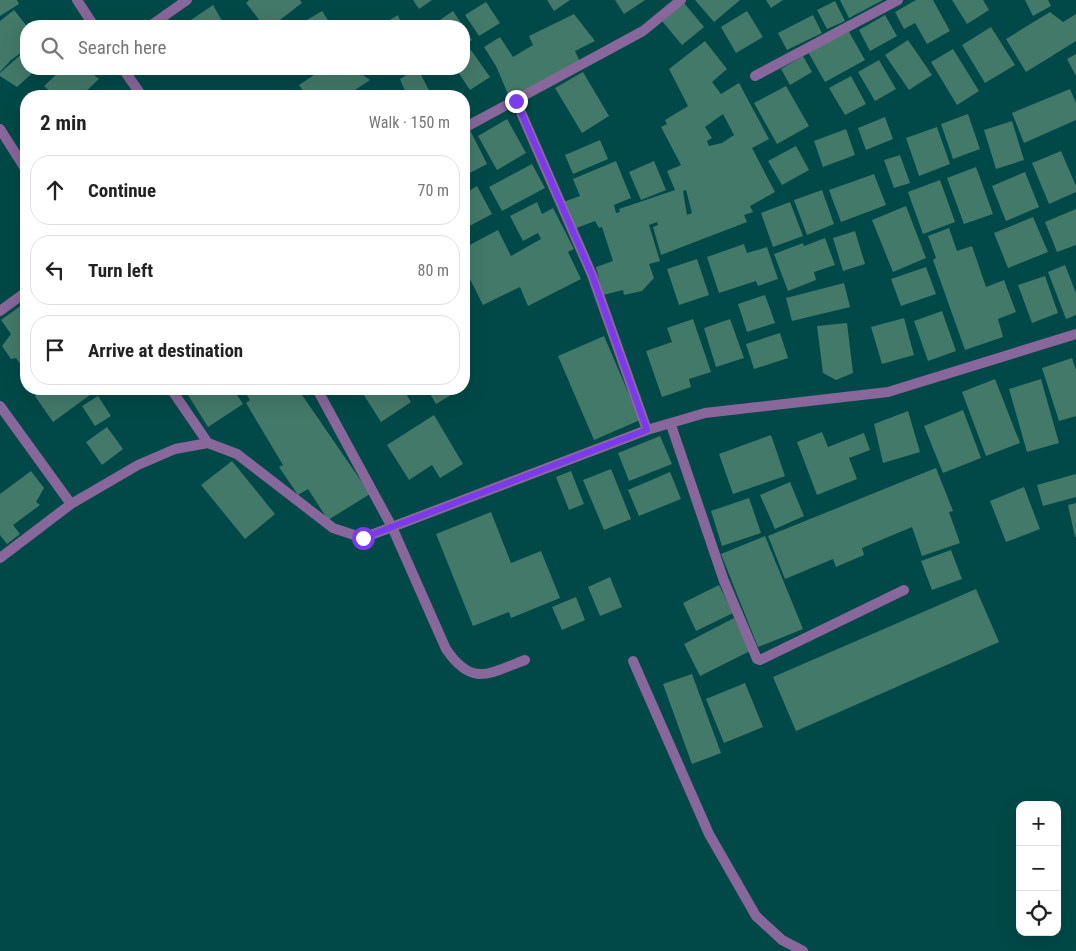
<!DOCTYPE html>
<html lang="en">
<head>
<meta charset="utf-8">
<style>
	:root { --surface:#fff; --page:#f6f6f6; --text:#222; --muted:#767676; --line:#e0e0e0 }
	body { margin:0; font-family:"Roboto Condensed",sans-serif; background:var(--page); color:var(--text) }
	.controls { position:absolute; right:15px; bottom:15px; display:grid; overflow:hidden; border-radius:10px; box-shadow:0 5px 20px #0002 }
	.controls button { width:45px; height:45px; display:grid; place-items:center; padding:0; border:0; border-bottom:1px solid var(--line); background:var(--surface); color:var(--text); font:25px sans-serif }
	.stop { position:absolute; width:15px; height:15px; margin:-11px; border:4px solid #7c3aed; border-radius:50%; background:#fff }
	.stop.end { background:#7c3aed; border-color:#fff; box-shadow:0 1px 5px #0008 }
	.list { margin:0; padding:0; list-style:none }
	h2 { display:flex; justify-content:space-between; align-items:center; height:65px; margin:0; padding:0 20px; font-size:21px }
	h2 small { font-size:16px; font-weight:400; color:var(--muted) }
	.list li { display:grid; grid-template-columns:32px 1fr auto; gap:15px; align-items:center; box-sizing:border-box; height:70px; margin:0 10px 10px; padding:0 10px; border:1px solid var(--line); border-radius:20px }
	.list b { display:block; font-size:19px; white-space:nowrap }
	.list em { font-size:16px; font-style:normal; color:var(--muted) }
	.icon { flex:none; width:28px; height:28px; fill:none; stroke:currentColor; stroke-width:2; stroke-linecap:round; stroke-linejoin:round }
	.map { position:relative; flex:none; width:1076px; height:951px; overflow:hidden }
	.search { position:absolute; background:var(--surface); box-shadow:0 5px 20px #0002; left:20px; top:20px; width:450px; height:55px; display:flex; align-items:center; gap:12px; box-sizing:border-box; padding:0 18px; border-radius:20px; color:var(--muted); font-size:19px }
	.panel { position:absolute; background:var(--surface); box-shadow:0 5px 20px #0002; left:20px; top:90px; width:450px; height:305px; border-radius:20px }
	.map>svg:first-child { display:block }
	.building { fill:#437969; fill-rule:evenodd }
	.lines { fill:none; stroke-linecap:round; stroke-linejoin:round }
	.service { stroke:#88679a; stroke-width:10 }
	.minor { stroke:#88679a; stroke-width:10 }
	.route { stroke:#7c3aed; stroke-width:6 }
</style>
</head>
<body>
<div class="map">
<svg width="1076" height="951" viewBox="0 0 1076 951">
	<rect width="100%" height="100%" fill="#004948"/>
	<path class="building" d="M0,0H17L19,4L0,16Z
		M249,0H300L302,3L272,26H264L246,3Z
		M413,0H432L419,9Z
		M547,0H570L554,11Z
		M615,0H645L624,14Z
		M695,0H740L714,22Z
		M766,0H783L771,8Z
		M840,0H883L849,18Z
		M916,0H933L950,31L927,44L915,23L904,29L895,12Z
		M952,0H983L989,10L967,24Z
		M1025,0H1048L1051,6L1033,16Z
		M835,1L845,21L827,29L817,10Z
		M486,2L500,23L479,36L465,15Z
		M684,3L704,27L682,45L662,21Z
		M213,5L225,26H182Z
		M14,10L26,25V49L11,60L0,72V21Z
		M322,11L332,26H297Z
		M453,11L463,26H431Z
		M747,11L763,37L736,53L721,27Z
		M1050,12L1063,22L1076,14V41L1026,72L1006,39Z
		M574,14L595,41L575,51L581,64L511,101L496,66L484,47L500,37L513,57L533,45L529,36Z
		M398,15L402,26H380Z
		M813,15L822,33L787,50L778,33Z
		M885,15L897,36L870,51L859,30Z
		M991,27L1015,65L985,83L962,45Z
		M464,28L472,40L464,46Z
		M848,30L865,60L825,82L808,52Z
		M908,40L932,75L909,90L885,55Z
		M705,41L727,69L712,82L721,94L739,83L769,139L752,148L775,192L750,206L753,212L744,215L747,222L661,255L653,227L658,225L657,222L649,225L660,261L649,264L654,278L642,291L624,295L623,290L603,295L596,267L613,261L602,227L599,228L595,221L574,229L563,202L580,196L573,179L616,161L631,198L614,205L616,213L620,212L619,209L675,190L667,171L681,165L661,127L667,124L665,120L688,106L669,69ZM723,114L734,135L722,143L709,146L707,141L712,138L705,127ZM686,190L692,213L687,215L683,191Z
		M953,49L979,91L957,105L931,62Z
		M26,50V69H37L17,87L0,76V73Z
		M471,50L490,77L470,90L456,69H464V54Z
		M1076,54V76L1067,59Z
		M803,56L812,72L790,85L781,69Z
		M879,60L896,89L875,101L858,72Z
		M62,69H86L99,79L81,96H55L44,86Z
		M323,69H354L370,80L346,96H307L299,85Z
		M416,69H418L432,96H407L400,79Z
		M583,72L609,116L582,133L555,88Z
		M851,76L866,104L845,115L829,88Z
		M786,86L809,126L777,144L754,103Z
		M1070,89L1076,103V120L1024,143L1012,113Z
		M968,114L980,149L953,159L941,124Z
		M885,117L893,139L866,150L858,128Z
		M507,119L526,153L497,170L478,136Z
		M1012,121L1024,160L996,169L984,130Z
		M937,127L950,164L919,176L906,138Z
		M846,129L855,155L823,167L814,141Z
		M470,130L487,164L464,176V134Z
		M600,140L608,159L573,174L565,155Z
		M796,146L809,170L782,185L768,161Z
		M1061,151L1076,186V192L1049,204L1032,163Z
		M900,155L910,183L894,188L884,160Z
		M654,161L666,190L641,200L629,172Z
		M532,164L545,188L502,211L489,187Z
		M976,167L993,214L964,224L947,178Z
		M1025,172L1039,207L1006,221L992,186Z
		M874,174L886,205L841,222L829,190Z
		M940,180L955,222L923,234L908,192Z
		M477,186L492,214L464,229V194Z
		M822,190L834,224L807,235L794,200Z
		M537,202L542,214L553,208L574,249L568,252L581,279L528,306L520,287L483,305L464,267V248L498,230L511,256L541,239L538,233L523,241L510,216Z
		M790,202L803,236L773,247L761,213Z
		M906,206L926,258L893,272L872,220Z
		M1076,209V245L1057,252L1045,222Z
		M1033,217L1048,252L1008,268L994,233Z
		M949,228L957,251L972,246L986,287L1004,280L1016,312L998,319L1003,337L965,350L933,260L936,258L928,236Z
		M855,231L865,264L843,271L833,238Z
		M825,238L835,265L814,272L816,280L788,291L774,254L803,243L804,246Z
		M744,244L747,253L767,247L778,279L758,286L756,281L719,293L707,257Z
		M697,259L709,295L679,305L667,269Z
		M1065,265L1076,293V315L1066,319L1048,272Z
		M926,267L936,294L901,306L891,279Z
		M1045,276L1058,313L1032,323L1018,285Z
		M844,283L850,307L792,321L786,298Z
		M765,295L775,323L747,332L738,304Z
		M26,302V361L21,365L16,358L11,359L2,346L11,334L1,320Z
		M942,311L956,351L928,361L914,321Z
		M904,318L914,355L882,364L871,327Z
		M693,319L711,372L689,379L691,387L662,397L646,351L672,342L667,328Z
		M730,319L744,358L716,367L704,328Z
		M847,323L853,373L836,380L823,373L817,326Z
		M780,333L788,358L754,369L746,344Z
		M604,336L640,420L594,440L558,356Z
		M1072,358L1076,370V416L1059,421L1042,368Z
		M995,379L1020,443L986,456L962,392Z
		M1041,379L1059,443L1027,452L1009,389Z
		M45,389H86L90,395L53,422L35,396Z
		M197,389H233L243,404L208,427L188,395Z
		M243,389H298L370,494L328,520L308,489L298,495L279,467L283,465L246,403L250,400Z
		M360,389H403L411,402L381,422Z
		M427,389H461L436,404Z
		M98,396L111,416L95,426L82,406Z
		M963,410L981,458L943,473L924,426Z
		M908,411L920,452L883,463L874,424Z
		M434,415L463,464L440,478L432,465L409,480L387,445Z
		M107,427L123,449L102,465L86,442Z
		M822,432L828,447L864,433L870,450L849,458L857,479L817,495L797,442Z
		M771,435L785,476L733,494L719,454Z
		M660,436L672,464L629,481L618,453Z
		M232,461L275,514L245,539L201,485Z
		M936,468L953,511L949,512L960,543L922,556L912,527L862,548L864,555L836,567L833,559L785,579L768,536Z
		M611,469L631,519L604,530L583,480Z
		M31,471L44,488L36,502L40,505L13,525L20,534L7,544L0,535V494Z
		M571,471L584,504L569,510L556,477Z
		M670,472L681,499L639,516L628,490Z
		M1076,474V497L1043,506L1037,485Z
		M790,482L804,516L775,529L760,495Z
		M1024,487L1040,529L1006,542L990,501Z
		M749,498L761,533L722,546L711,511Z
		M1076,503V537H1075L1068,505Z
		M491,512L511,563L541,551L560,598L511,618L509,612L473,626L436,534Z
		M765,536L803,629L758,647L721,554Z
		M951,550L962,579L932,590L921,561Z
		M610,577L622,607L600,616L588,587Z
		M719,585L733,613L696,631L683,603Z
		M976,589L999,642L796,731L773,677Z
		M576,597L585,620L562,630L552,607Z
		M734,618L750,651L700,676L684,644Z
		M692,674L721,753L692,764L663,684Z
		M745,683L763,727L724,743L706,699Z"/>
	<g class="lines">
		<path class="service" d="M633,661L709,834L756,916L782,940L803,951"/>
		<path class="minor" d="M77,0L94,26
			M150,26L187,0
			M123,69L142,96
			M755,76L898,0
			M516,101L592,275L647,430
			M464,128L643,31L681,0
			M0,129L26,170
			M0,311L26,292
			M171,389L208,443
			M317,389L392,527L446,649C472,687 488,674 525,660
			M0,406L71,504
			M671,425L724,581L757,659L760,660L904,590
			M0,558L71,504L138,465L175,449L208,443L237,454L333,528L363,538L647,430L705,413L888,392L1076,334"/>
	</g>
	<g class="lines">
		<path class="route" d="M363,538L647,430L592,275L516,101"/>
	</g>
</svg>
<div class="controls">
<button>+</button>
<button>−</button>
<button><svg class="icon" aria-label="locate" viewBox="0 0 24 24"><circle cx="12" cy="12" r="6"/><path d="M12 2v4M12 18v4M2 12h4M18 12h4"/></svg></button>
</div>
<div class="stop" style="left:363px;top:538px"></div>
<div class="stop end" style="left:516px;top:101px"></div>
<div class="search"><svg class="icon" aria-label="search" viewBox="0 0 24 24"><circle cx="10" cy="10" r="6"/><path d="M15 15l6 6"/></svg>Search here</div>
<section class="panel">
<h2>2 min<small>Walk · 150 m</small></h2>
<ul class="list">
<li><svg class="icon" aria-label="ahead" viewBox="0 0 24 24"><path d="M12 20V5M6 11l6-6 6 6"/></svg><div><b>Continue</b></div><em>70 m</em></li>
<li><svg class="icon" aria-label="left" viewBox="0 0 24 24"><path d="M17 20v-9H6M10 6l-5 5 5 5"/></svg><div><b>Turn left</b></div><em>80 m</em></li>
<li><svg class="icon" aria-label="arrive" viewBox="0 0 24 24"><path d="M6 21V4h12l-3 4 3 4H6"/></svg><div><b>Arrive at destination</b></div></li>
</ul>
</section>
</div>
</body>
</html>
